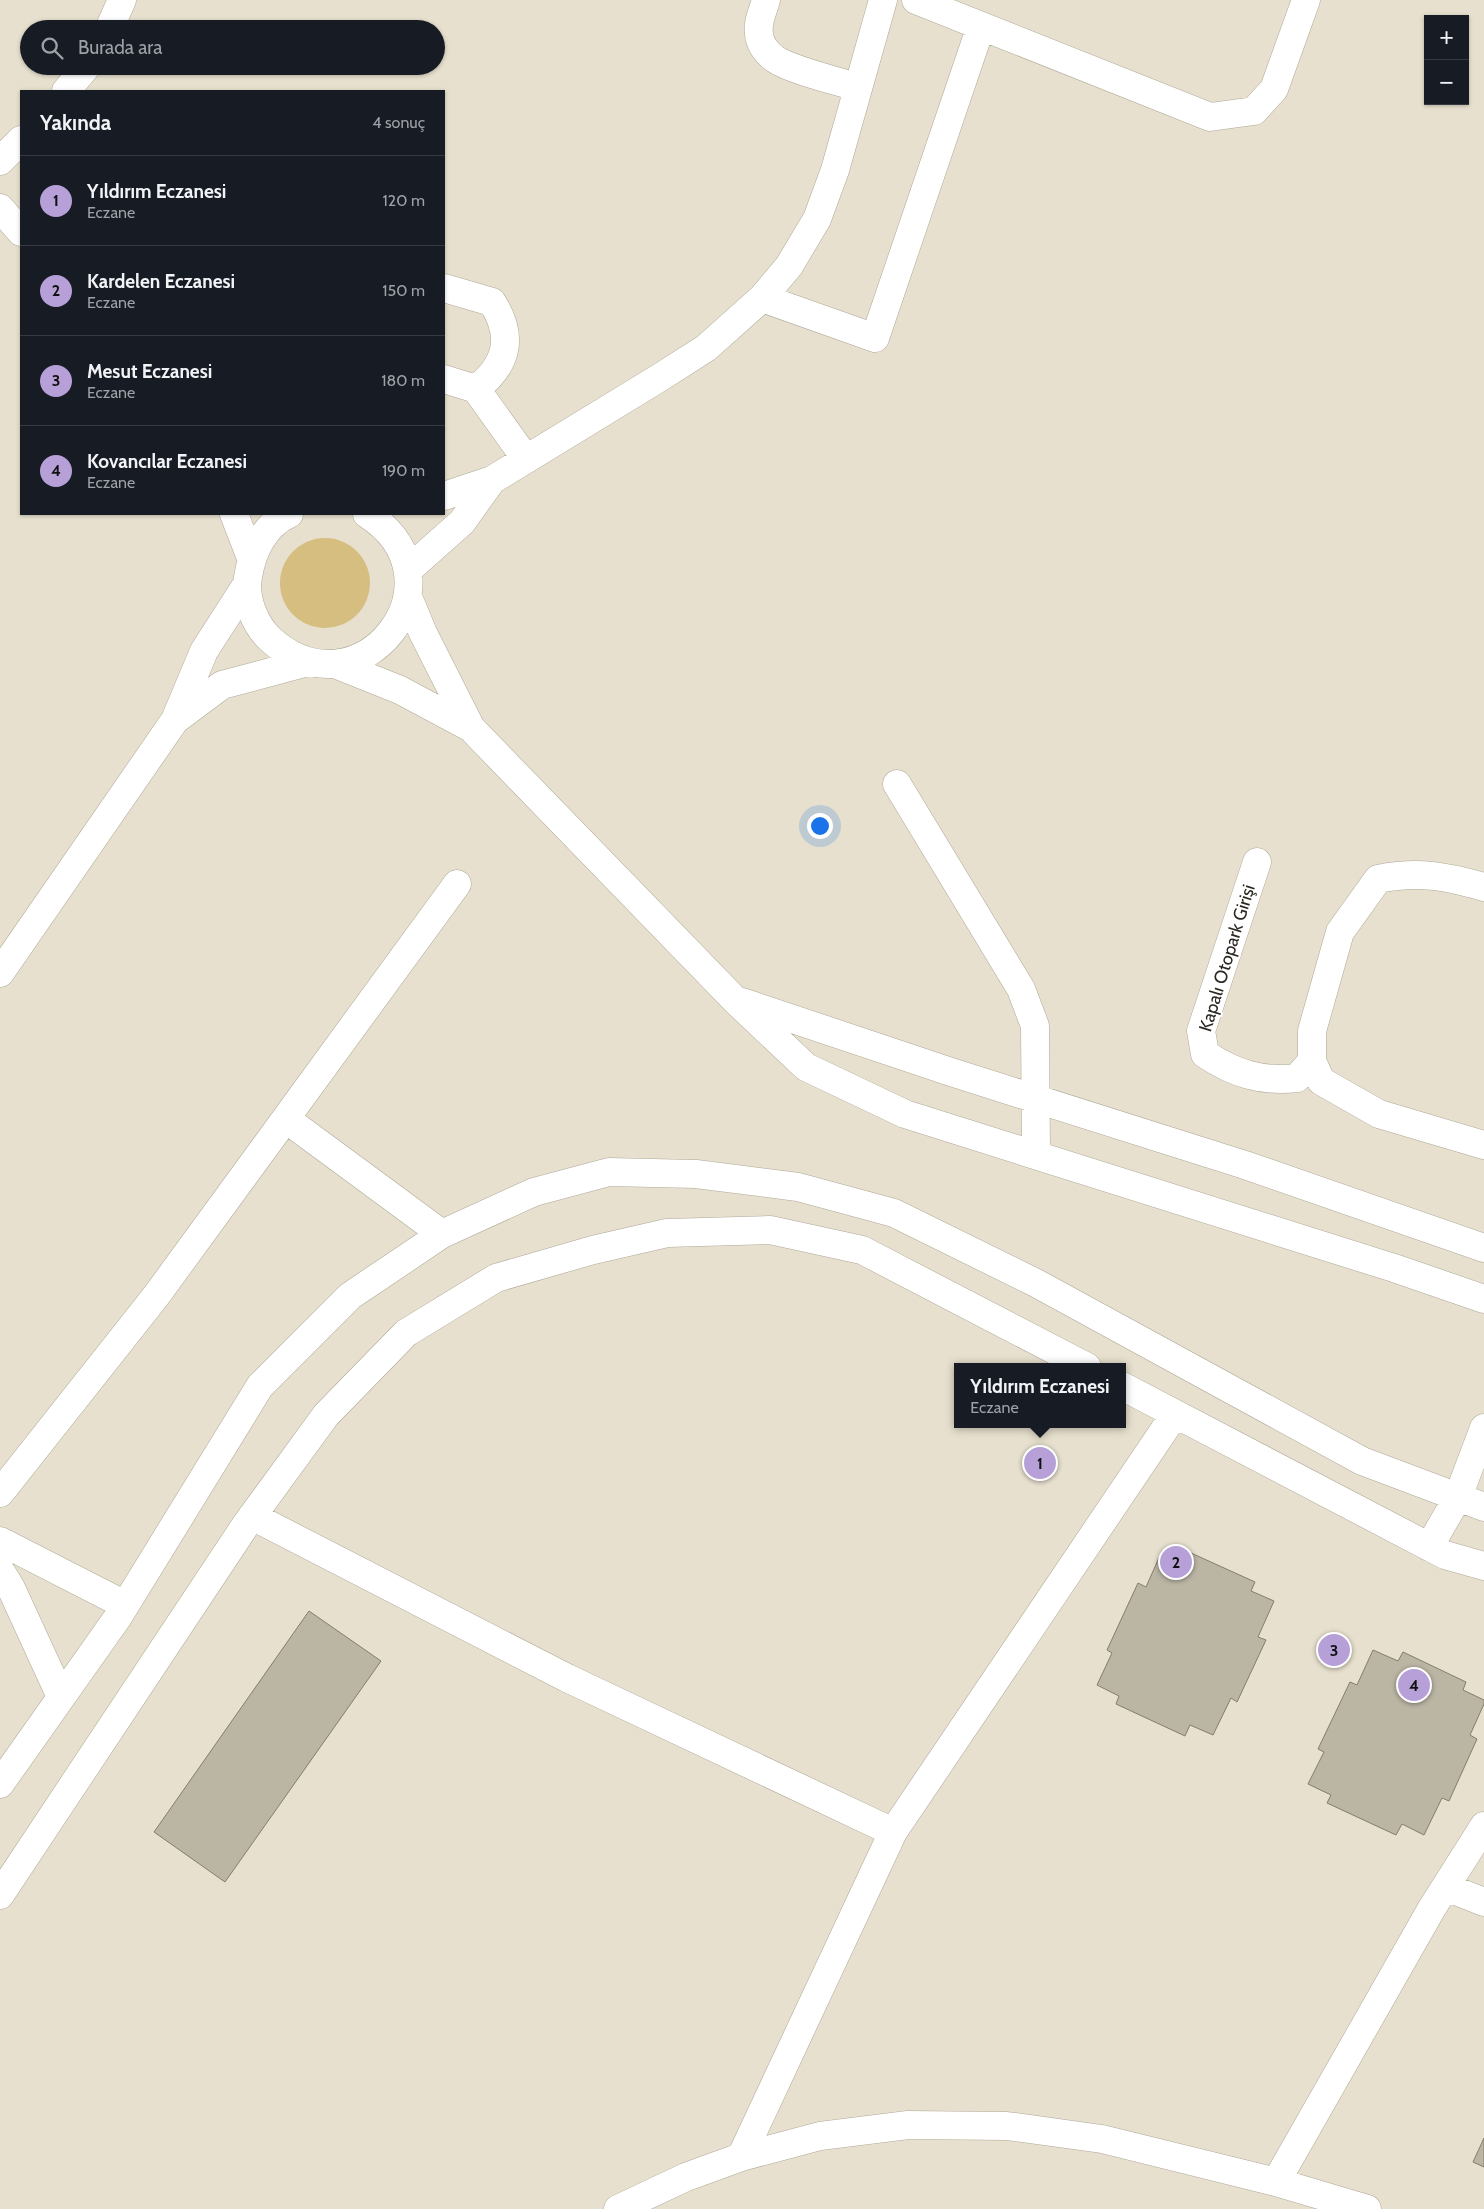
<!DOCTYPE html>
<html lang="tr">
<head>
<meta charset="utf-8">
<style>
	:root { --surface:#171b24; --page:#20242c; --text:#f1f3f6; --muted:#9ea1a6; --line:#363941; --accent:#b6a0d7 }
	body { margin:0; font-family:Cabin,sans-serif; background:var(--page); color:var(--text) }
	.controls { position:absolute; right:15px; top:15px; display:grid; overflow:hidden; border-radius:0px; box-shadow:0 1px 4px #0004 }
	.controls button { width:45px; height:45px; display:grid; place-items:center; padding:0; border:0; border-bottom:1px solid var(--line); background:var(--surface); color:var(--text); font:25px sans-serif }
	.you { position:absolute; left:819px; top:825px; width:18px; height:18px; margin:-12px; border:4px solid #fff; border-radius:50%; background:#1a73e8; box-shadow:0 0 0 8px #1a73e833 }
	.badge { display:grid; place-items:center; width:32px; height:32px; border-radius:50%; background:var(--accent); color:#111; font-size:16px; font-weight:700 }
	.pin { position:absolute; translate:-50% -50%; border:2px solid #fff; box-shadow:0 1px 5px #0006 }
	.popup { position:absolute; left:954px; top:1363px; width:172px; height:65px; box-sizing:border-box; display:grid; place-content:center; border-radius:0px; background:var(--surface); filter:drop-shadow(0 1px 4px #0005); font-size:16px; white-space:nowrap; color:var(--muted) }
	.popup b { font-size:19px; color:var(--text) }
	.popup::after { content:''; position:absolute; left:50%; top:100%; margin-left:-10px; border:10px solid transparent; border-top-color:var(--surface) }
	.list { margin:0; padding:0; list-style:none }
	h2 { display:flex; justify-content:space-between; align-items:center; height:65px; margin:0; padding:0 20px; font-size:21px }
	h2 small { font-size:16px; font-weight:400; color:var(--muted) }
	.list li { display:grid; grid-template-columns:32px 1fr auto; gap:15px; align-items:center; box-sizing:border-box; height:90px; padding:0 20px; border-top:1px solid var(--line) }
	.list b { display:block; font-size:19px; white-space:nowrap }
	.list p { margin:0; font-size:16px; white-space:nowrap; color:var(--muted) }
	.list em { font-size:16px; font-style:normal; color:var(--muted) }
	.icon { flex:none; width:28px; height:28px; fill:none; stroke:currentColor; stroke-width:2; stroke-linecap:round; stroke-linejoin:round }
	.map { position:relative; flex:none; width:1484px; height:2209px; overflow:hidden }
	.search { position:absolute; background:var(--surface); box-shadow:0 1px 4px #0004; left:20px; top:20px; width:425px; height:55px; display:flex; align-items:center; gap:12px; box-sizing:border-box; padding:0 18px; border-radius:28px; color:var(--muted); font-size:19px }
	.panel { position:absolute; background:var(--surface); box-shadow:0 1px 4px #0004; left:20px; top:90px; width:425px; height:425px; border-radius:0px }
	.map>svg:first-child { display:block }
	.green { fill:#d6bd80 }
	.building { fill:#bbb5a4; stroke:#847d6d }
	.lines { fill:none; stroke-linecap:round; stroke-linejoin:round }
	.minor-casing { stroke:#afa897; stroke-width:29 }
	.minor { stroke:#fff; stroke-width:28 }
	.labels { text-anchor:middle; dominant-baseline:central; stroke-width:4; stroke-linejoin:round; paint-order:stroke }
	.street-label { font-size:18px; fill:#2c2923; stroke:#fff }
</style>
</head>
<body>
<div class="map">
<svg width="1484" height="2209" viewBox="0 0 1484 2209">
	<rect width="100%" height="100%" fill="#e7e0ce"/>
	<path class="green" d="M280 583a45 45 0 1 1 90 0a45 45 0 1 1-90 0Z"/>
	<path class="building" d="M1162,1551L1187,1562L1191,1553L1255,1582L1251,1591L1274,1601L1258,1637L1266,1640L1237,1702L1231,1698L1213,1735L1190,1725L1185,1736L1116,1704L1119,1696L1097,1685L1112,1653L1107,1650L1138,1583L1146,1587Z
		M309,1611L381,1661L225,1882L154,1832Z
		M1373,1650L1398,1661L1403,1652L1466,1682L1463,1690L1484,1700V1704L1470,1735L1477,1739L1449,1801L1442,1798L1424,1835L1402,1824L1396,1835L1327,1803L1331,1795L1308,1784L1324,1752L1318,1749L1350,1682L1357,1685Z
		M1484,2138V2167L1473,2162Z"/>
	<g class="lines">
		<defs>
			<path id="minor" d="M766,0C763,11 757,22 759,34C760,45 767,53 775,59C791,70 837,81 857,87
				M916,0L1210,117L1254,111L1274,89L1306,0
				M109,29L122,0
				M66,91L87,66
				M0,161L21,140
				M0,208L21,232
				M444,288L492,302C514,336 508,364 476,389
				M762,298L875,338L981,26
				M444,379L476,389L526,459
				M444,496L492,480L659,378L706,348L762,298L789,266L817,219L835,170L883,0
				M234,514L251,558
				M289,514C264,525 252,552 248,577C244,598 255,625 270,639C360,721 470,580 367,514
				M408,570L462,522L492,480
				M247,584L204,651L175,720L222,685L308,662
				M408,597L423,633L471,728
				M335,664L400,690L471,728L736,1001L806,1067L905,1114L1394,1268L1484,1299
				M897,784L1021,989L1035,1026L1036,1155
				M1257,862L1201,1031L1205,1054C1235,1074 1262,1082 1297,1078L1312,1061
				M1484,887C1445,876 1419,871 1378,879L1340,932L1312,1031V1061L1321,1081L1379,1114L1484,1145
				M0,973L175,720
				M742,1002L951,1072L1245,1165L1484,1248
				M286,1119L442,1234
				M1122,1386L1445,1555L1484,1566
				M0,1493L156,1296L457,884
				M252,1516L567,1678L893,1832
				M0,1541L125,1605
				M1429,1547L1458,1497L1484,1428
				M0,1570L11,1588L61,1697
				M0,1784L118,1617L260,1386L350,1296L442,1234L534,1192L609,1172L696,1174L798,1187L894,1213L1036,1283L1362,1461L1484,1507
				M1446,1887L1484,1902
				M0,1895L245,1526L326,1415L406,1333L496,1278L593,1250L667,1233L770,1230L862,1250L1087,1367
				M741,2157L893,1832L1175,1414
				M1276,2182L1432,1908L1484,1826
				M618,2209L686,2177L741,2157L820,2136L908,2125L1007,2126L1102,2139L1276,2182L1367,2209"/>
		</defs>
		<use href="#minor" class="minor-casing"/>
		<use href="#minor" class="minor"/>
	</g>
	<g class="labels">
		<g class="street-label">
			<text transform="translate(1227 958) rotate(-73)">Kapalı Otopark Girişi</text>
		</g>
	</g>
</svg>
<div class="controls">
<button>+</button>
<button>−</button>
</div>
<div class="you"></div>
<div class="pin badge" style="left:1040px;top:1463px">1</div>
<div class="popup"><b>Yıldırım Eczanesi</b>Eczane</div>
<div class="pin badge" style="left:1176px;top:1562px">2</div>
<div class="pin badge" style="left:1334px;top:1650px">3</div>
<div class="pin badge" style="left:1414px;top:1685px">4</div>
<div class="search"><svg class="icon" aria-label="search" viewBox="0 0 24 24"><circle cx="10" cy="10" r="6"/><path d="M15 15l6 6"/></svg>Burada ara</div>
<section class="panel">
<h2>Yakında<small>4 sonuç</small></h2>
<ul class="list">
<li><span class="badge">1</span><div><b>Yıldırım Eczanesi</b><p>Eczane</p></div><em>120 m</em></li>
<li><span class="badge">2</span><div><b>Kardelen Eczanesi</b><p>Eczane</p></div><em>150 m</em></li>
<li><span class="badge">3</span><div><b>Mesut Eczanesi</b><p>Eczane</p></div><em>180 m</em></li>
<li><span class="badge">4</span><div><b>Kovancılar Eczanesi</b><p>Eczane</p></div><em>190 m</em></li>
</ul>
</section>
</div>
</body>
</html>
